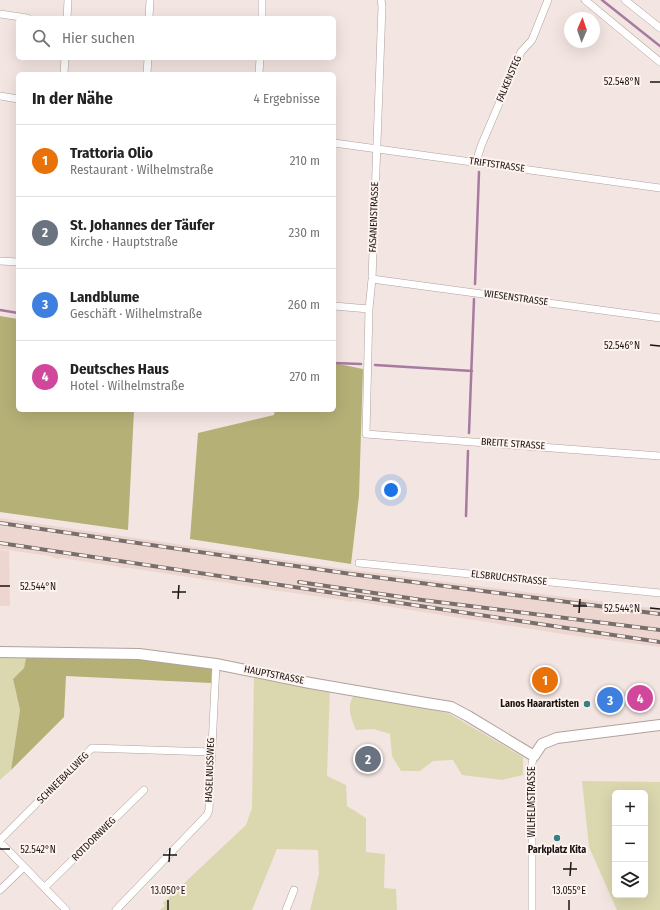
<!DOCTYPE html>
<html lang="de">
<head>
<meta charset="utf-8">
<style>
	:root { --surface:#fff; --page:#f6f6f6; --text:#222; --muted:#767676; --line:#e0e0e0; --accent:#d93025 }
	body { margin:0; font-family:"Fira Sans Condensed",sans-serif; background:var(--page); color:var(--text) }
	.controls { position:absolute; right:12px; bottom:12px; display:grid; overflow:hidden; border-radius:6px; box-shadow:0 4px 16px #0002 }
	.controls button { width:36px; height:36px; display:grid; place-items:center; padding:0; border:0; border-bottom:1px solid var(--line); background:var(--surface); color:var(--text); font:20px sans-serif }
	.compass { position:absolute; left:564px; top:12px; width:36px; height:36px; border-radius:50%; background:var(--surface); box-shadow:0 4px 16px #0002; rotate:2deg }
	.you { position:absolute; left:391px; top:490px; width:14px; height:14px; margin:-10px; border:3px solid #fff; border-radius:50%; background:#1a73e8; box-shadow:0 0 0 6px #1a73e833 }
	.badge { display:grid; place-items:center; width:26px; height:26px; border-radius:50%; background:var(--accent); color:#fff; font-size:13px; font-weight:700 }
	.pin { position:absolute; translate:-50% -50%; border:2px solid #fff; box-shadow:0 1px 4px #0006 }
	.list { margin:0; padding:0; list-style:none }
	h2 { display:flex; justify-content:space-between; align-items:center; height:52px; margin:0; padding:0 16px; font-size:17px }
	h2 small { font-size:13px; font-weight:400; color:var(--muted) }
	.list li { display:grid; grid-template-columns:26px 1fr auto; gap:12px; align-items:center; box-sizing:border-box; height:72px; padding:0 16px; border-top:1px solid var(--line) }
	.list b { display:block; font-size:15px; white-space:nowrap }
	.list p { margin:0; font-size:13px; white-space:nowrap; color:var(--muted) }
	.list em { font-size:13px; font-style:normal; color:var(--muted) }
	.icon { flex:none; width:22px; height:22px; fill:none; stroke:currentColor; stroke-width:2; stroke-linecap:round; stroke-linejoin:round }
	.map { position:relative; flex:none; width:660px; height:910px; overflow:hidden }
	.search { position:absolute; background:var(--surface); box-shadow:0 4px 16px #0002; left:16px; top:16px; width:320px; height:44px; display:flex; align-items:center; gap:10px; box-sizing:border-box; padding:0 14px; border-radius:6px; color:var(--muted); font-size:15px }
	.panel { position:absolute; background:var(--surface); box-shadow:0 4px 16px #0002; left:16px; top:72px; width:320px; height:340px; border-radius:6px }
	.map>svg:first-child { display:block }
	.built { fill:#edd6cf }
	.green { fill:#dbd8af; fill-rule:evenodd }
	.forest { fill:#b5b076 }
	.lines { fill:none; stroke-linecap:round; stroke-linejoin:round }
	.stream { stroke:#a77aa0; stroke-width:2.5 }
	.street-casing { stroke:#afa29d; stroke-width:8 }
	.secondary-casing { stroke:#afa29d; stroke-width:12 }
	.street { stroke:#fff; stroke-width:7 }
	.secondary { stroke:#fff; stroke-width:10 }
	.rail-casing { stroke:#786f6d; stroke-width:4 }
	.rail { stroke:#fff3ef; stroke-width:2.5; stroke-dasharray:8; stroke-linecap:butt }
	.ticks { fill:none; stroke:#191413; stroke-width:1.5 }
	.poi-dot { fill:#367f85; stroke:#fff3ef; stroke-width:1.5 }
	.labels { text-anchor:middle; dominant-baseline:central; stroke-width:4; stroke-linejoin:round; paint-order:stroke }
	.street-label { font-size:10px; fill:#191413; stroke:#fff3ef }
	.poi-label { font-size:10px; font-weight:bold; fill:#191413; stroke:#fff3ef; text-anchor:end }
	.ticks-label { font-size:10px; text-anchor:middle; fill:#191413; stroke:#fff3ef; stroke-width:4; stroke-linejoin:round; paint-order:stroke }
</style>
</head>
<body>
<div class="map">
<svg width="660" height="910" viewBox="0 0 660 910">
	<rect width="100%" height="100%" fill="#f3e5e1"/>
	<path class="built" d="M0,518L345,569L660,609V647L563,634L353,601L350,602L342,600L280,591H277L268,589L129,568H122L120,567L62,558L58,559L50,556L0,549Z
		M0,550L9,551L10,606H0Z"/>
	<path class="green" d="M0,655H29L26,658L24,668L13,679L20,710L11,770L0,780Z
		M254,672L330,686L327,776L346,785L347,806L366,818V852L385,854L384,888L396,889L397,910H310L319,874L318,850L277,849L252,910H160L165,906L163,903L246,825L252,808Z
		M354,695L448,713L523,757V775L502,780L462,775L453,760L433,761L420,771H401L392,756L390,734L374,729L356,730C351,718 346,706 354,695Z
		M582,781L660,782V910H617L589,847ZM615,793H645V895H615Z"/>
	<path class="forest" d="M0,316L18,319V410H134L128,530L0,512Z
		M334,363L363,369L359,496L351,564L190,539L198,433L274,415L275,410H334Z
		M29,655L141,658L212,669L211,683L66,676L64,717L11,770L20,710L13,679L24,668L26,658Z"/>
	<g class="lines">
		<path class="stream" d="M602,0L660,46
			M475,284L479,172
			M0,310L18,313
			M334,363L361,364
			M375,365L472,371
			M469,433L474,299
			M466,516L468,451"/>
		<defs>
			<path id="street" d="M381,0L382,6L372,279L369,309L366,434L660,456
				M585,0L660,62
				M625,0L660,28
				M0,14L27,18
				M67,18L68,0
				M149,18L150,0
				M262,18V0
				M64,74L65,58
				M147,74L148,58
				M259,74L260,58
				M0,96L18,99
				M334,143L660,188
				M476,162L481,146L521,52L532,40L548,0
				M0,261L18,262
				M372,279L660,318
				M334,306L369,309
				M359,563L660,593
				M0,840L92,748L211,752
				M0,842L66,910
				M45,887L144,790
				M0,890L24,867
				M116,910L207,815L209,810L216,664
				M286,910L294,890
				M532,910V763L534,756"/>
			<path id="secondary" d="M0,652L139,654L216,664L310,683L426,703L451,707L468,716L534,756L542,744L557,738L660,725"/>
		</defs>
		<use href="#street" class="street-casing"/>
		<use href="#secondary" class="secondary-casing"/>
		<use href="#street" class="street"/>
		<use href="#secondary" class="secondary"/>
		<defs>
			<path id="rail" d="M0,523L351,574L660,614
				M0,543L660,642
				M299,582L422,600L660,630"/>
		</defs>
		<use href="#rail" class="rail-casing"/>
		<use href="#rail" class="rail"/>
	</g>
	<path class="ticks" d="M650,82H660M650,345L660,346M0,586H10M172,592H186M178,599L179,585M573,606H587M650,608L660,609M579,613L580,599M0,849H10M163,855H177M169,862L170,848M563,869H577M570,876L571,862M168,910V900M569,910V900"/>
	<g class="poi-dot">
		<circle cx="587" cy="704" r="4"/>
		<circle cx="557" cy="838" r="4"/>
	</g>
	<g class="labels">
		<g class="street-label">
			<text transform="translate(509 79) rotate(-67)">FALKENSTEG</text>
			<text transform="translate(497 165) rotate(8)">TRIFTSTRASSE</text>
			<text transform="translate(374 217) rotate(-88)">FASANENSTRASSE</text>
			<text transform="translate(516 298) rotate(8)">WIESENSTRASSE</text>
			<text transform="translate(513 444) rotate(4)">BREITE STRASSE</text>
			<text transform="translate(509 578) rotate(6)">ELSBRUCHSTRASSE</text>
			<text transform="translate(274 675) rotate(11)">HAUPTSTRASSE</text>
			<text transform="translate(210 770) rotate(-88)">HASELNUSSWEG</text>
			<text transform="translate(63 778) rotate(-45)">SCHNEEBALLWEG</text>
			<text transform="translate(532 802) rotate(-90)">WILHELMSTRASSE</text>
			<text transform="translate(94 839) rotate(-45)">ROTDORNWEG</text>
		</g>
		<g class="poi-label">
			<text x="579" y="704">Lanos Haarartisten</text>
			<text x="557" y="850" text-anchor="middle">Parkplatz Kita</text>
		</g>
	</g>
	<g class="ticks-label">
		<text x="622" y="85">52.548°N</text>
		<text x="622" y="349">52.546°N</text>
		<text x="38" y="590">52.544°N</text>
		<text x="622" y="612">52.544°N</text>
		<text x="38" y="853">52.542°N</text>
		<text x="168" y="894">13.050°E</text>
		<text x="569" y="894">13.055°E</text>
	</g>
</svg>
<div class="controls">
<button>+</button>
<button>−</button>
<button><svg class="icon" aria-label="layers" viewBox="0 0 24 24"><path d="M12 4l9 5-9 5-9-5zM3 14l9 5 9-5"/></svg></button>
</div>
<svg class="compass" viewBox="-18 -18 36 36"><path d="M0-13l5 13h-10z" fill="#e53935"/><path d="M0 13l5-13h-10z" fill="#767676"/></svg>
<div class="you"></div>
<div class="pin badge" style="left:545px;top:680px;background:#e8710a">1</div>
<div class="pin badge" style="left:368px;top:759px;background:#6b7280">2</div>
<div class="pin badge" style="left:610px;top:700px;background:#3f7fe0">3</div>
<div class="pin badge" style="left:640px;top:698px;background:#d1479c">4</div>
<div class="search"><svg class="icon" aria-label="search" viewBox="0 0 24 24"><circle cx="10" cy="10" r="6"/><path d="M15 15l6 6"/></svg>Hier suchen</div>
<section class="panel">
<h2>In der Nähe<small>4 Ergebnisse</small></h2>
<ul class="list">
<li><span class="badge" style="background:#e8710a">1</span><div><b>Trattoria Olio</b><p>Restaurant · Wilhelmstraße</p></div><em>210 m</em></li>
<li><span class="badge" style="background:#6b7280">2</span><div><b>St. Johannes der Täufer</b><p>Kirche · Hauptstraße</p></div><em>230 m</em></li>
<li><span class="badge" style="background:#3f7fe0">3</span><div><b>Landblume</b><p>Geschäft · Wilhelmstraße</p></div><em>260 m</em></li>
<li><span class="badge" style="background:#d1479c">4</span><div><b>Deutsches Haus</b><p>Hotel · Wilhelmstraße</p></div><em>270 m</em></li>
</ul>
</section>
</div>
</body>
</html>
